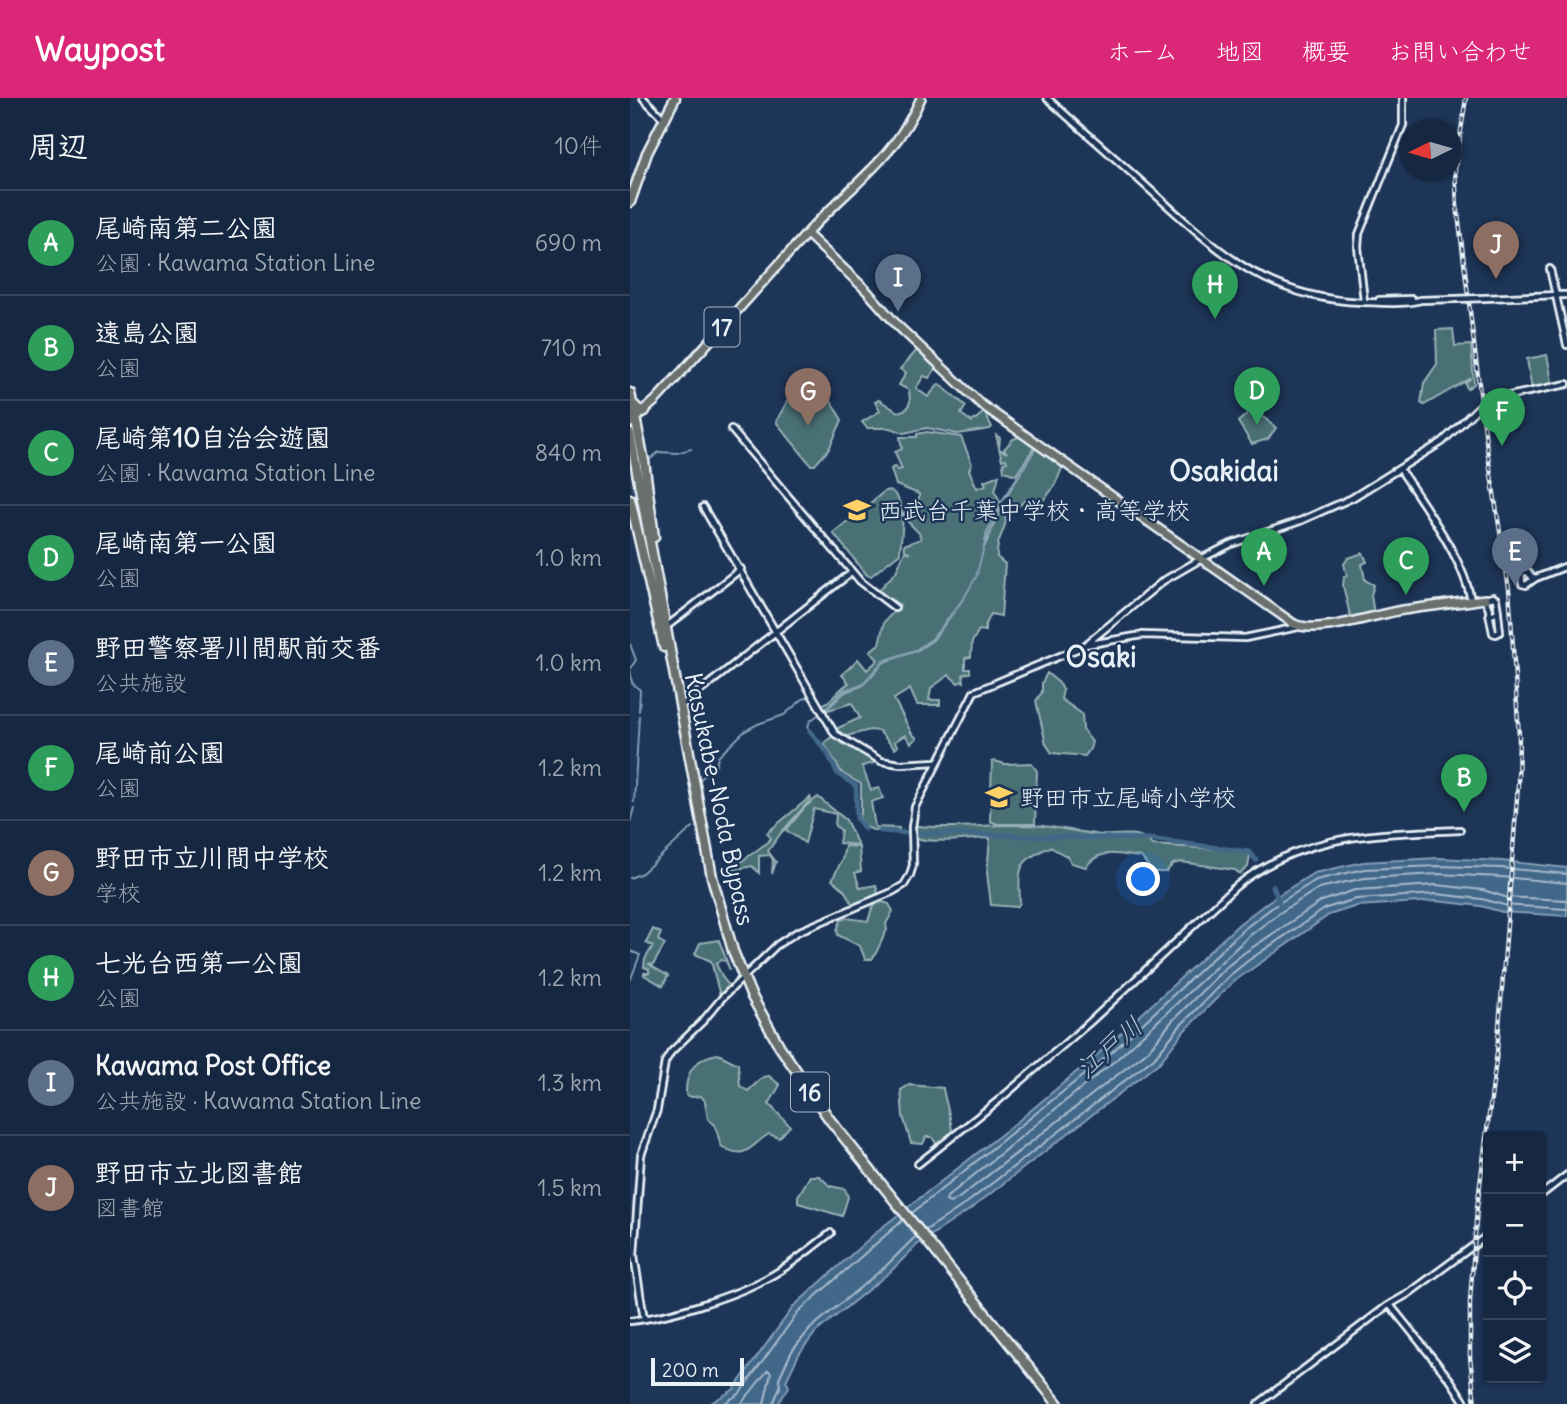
<!DOCTYPE html>
<html lang="ja">
<head>
<meta charset="utf-8">
<style>
	:root { --surface:#162841; --page:#23344c; --text:#f1f3f6; --muted:#9ea6b1; --line:#35445a; --accent:#db2777 }
	body { margin:0; font-family:Delius,"Klee One",sans-serif; background:var(--page); color:var(--text) }
	.controls { position:absolute; right:21px; bottom:21px; display:grid; overflow:hidden; border-radius:7px; box-shadow:0 2px 5px #0004 }
	.controls button { width:63px; height:63px; display:grid; place-items:center; padding:0; border:0; border-bottom:2px solid var(--line); background:var(--surface); color:var(--text); font:35px sans-serif }
	.compass { position:absolute; left:769px; top:21px; width:63px; height:63px; border-radius:50%; background:var(--surface); box-shadow:0 2px 5px #0004; rotate:265deg }
	.scale { position:absolute; left:21px; bottom:18px; width:93px; box-sizing:border-box; padding-left:7px; border:4px solid #e8f1f8; border-top:0; font-size:19px; line-height:24px; white-space:nowrap; color:#e8f1f8; -webkit-text-stroke:5px #1d3557; paint-order:stroke }
	.you { position:absolute; left:514px; top:782px; width:24px; height:24px; margin:-18px; border:5px solid #fff; border-radius:50%; background:#1a73e8; box-shadow:0 0 0 10px #1a73e833 }
	.badge { display:grid; place-items:center; width:46px; height:46px; border-radius:50%; background:var(--accent); color:#fff; font-size:23px; font-weight:700 }
	.pin { position:absolute; translate:-50% -58px; filter:drop-shadow(0 2px 4px #0008) }
	.pin::after { content:''; position:absolute; top:37px; width:24px; height:21px; background:inherit; clip-path:polygon(0 0,100% 0,50% 100%) }
	.list { margin:0; padding:0; list-style:none }
	h2 { display:flex; justify-content:space-between; align-items:center; height:91px; margin:0; padding:0 28px; font-size:30px }
	h2 small { font-size:23px; font-weight:400; color:var(--muted) }
	.list li { display:grid; grid-template-columns:46px 1fr auto; gap:21px; align-items:center; box-sizing:border-box; height:105px; padding:0 28px; border-top:2px solid var(--line) }
	.list b { display:block; font-size:26px; white-space:nowrap }
	.list p { margin:0; font-size:23px; white-space:nowrap; color:var(--muted) }
	.list em { font-size:23px; font-style:normal; color:var(--muted) }
	.icon { flex:none; width:38px; height:38px; fill:none; stroke:currentColor; stroke-width:2; stroke-linecap:round; stroke-linejoin:round }
	.map { position:relative; flex:none; width:937px; height:1306px; overflow:hidden }
	header { display:flex; align-items:center; gap:42px; box-sizing:border-box; height:98px; padding:0 35px; background:var(--accent); color:#fff }
	header strong { font-size:33px }
	nav { display:flex; gap:38px; margin-inline-start:auto; font-size:24px }
	main { display:flex }
	aside { flex:1; background:var(--surface) }
	.map>svg:first-child { display:block }
	.green { fill:#487074; stroke:#98b0b6; stroke-width:2 }
	.water { fill:#426789; stroke:#849eb5; stroke-width:2 }
	.lines { fill:none; stroke-linecap:round; stroke-linejoin:round }
	.shore { stroke:#a6bacc; stroke-width:2 }
	.stream { stroke:#849eb5; stroke-width:2 }
	.river { stroke:#426789; stroke-width:5 }
	.minor-casing { stroke:#e8f1f8; stroke-width:10 }
	.major-casing { stroke:#e8f1f8; stroke-width:12 }
	.highway-casing { stroke:#e8f1f8; stroke-width:13 }
	.minor { stroke:#1d3557; stroke-width:4.5 }
	.major { stroke:#6b706d; stroke-width:7 }
	.highway { stroke:#6b706d; stroke-width:8 }
	.rail-casing { stroke:#e8f1f8; stroke-width:4.5 }
	.rail { stroke:#1d3557; stroke-width:2; stroke-dasharray:5; stroke-linecap:butt }
	.minor-bridge-casing { stroke:#e8f1f8; stroke-width:10; stroke-linecap:butt }
	.minor-bridge { stroke:#1d3557; stroke-width:4.5 }
	.labels { text-anchor:middle; dominant-baseline:central; stroke-width:5; stroke-linejoin:round; paint-order:stroke }
	.shield { fill:#1d3557; stroke:#abb9c8; stroke-width:2 }
	.shield-label { font-size:23px; font-weight:bold; fill:#e8f1f8 }
	.poi-label { font-size:24px; fill:#e8f1f8; stroke:#1d3557; text-anchor:start }
	.street-label { font-size:24px; fill:#e8f1f8; stroke:#1d3557 }
	.water-label { font-size:26px; font-style:italic; fill:#aec1d1; stroke:#1d3557 }
	.quarter-label { font-size:28px; font-weight:bold; fill:#e8f1f8; stroke:#1d3557 }
</style>
</head>
<body>
<header>
<strong>Waypost</strong>
<nav><a>ホーム</a><a>地図</a><a>概要</a><a>お問い合わせ</a></nav>
</header>
<main>
<aside>
<h2>周辺<small>10件</small></h2>
<ul class="list">
<li><span class="badge" style="background:#2e9e5b">A</span><div><b>尾崎南第二公園</b><p>公園 · Kawama Station Line</p></div><em>690 m</em></li>
<li><span class="badge" style="background:#2e9e5b">B</span><div><b>遠島公園</b><p>公園</p></div><em>710 m</em></li>
<li><span class="badge" style="background:#2e9e5b">C</span><div><b>尾崎第10自治会遊園</b><p>公園 · Kawama Station Line</p></div><em>840 m</em></li>
<li><span class="badge" style="background:#2e9e5b">D</span><div><b>尾崎南第一公園</b><p>公園</p></div><em>1.0 km</em></li>
<li><span class="badge" style="background:#5c6f8a">E</span><div><b>野田警察署川間駅前交番</b><p>公共施設</p></div><em>1.0 km</em></li>
<li><span class="badge" style="background:#2e9e5b">F</span><div><b>尾崎前公園</b><p>公園</p></div><em>1.2 km</em></li>
<li><span class="badge" style="background:#8d6e63">G</span><div><b>野田市立川間中学校</b><p>学校</p></div><em>1.2 km</em></li>
<li><span class="badge" style="background:#2e9e5b">H</span><div><b>七光台西第一公園</b><p>公園</p></div><em>1.2 km</em></li>
<li><span class="badge" style="background:#5c6f8a">I</span><div><b>Kawama Post Office</b><p>公共施設 · Kawama Station Line</p></div><em>1.3 km</em></li>
<li><span class="badge" style="background:#8d6e63">J</span><div><b>野田市立北図書館</b><p>図書館</p></div><em>1.5 km</em></li>
</ul>
</aside>
<div class="map">
<svg width="937" height="1306" viewBox="0 0 937 1306">
	<rect width="100%" height="100%" fill="#1d3557"/>
	<filter id="ink" filterUnits="userSpaceOnUse"><feTurbulence type="fractalNoise" baseFrequency=".0143" numOctaves="2"/><feDisplacementMap in="SourceGraphic" scale="14" xChannelSelector="R" yChannelSelector="G"/><feConvolveMatrix kernelMatrix="1 2 1 2 8 2 1 2 1" color-interpolation-filters="sRGB"/></filter>
	<g filter="url(#ink)">
		<path class="green" d="M823,231L825,248L841,247L844,286L837,291L835,285L841,280L794,307L791,305L794,285L807,266L806,232Z
			M289,250L308,268L299,280L294,278L286,290L298,299L309,286L336,308L331,316L342,324L354,314L362,329L360,331L328,336L297,330L274,335L260,330H237L232,324L250,313L245,304L249,302L268,314L277,311L280,304L279,292L269,287L276,275L270,271Z
			M917,257L923,288L902,292L897,261Z
			M166,287L177,305L188,298L187,294L191,291L195,293L212,322L199,351L185,367H181L146,324Z
			M623,310L646,330L638,341L622,346L608,324Z
			M297,334L331,339L342,366L339,372L347,390L356,387L354,383L369,377L365,393L371,406L357,434L354,450L372,407L376,423C372,439 367,440 367,459L375,466L371,518L361,516L355,528V533L349,532L342,544L341,559L335,560V571H340V575L333,576L334,584L332,583L328,585L319,577L301,590L299,602H310V607H287L280,591L264,601L282,636L287,640L281,645L275,637L264,644L268,648L265,651L249,633L240,632L213,639L206,634V631L230,620L222,605L195,613L215,594L232,588L254,564L286,553L303,542L334,500L302,541L286,552L253,563L232,587L214,592L195,612L192,607C204,602 208,591 219,585L212,577L228,561L237,572L248,562L240,553L249,546L254,524L270,507L248,493L266,474L275,453L280,455L275,452L274,447L291,441L289,435L275,421L274,415L278,409L289,407V396L266,387L261,371L265,368L267,372L272,371L265,354L272,351L270,339H287V336Z
			M366,337L370,340L369,351L377,355L374,351L383,341L391,338L405,348L386,377L374,373L373,365L377,364L376,361L372,362Z
			M407,348L433,367C427,385 419,401 402,410L396,402L386,410L377,397Z
			M260,392C279,404 271,435 270,455L241,478L237,477L203,435L255,393Z
			M733,455L737,464L732,466L735,482L744,487L741,497L744,516L721,521L713,488L714,479L717,478L714,466L718,460Z
			M417,575L430,586L433,592L431,601L452,616L453,632L462,644L460,651L455,658L422,655L416,646L406,603L412,594V585Z
			M204,637L248,664L232,668L241,692L249,690L253,700L241,704L245,729L269,730V734L243,732L233,728L228,717L231,716V686L212,675L194,645Z
			M365,663L375,666L401,665L407,673L405,726H367L360,723L362,664Z
			M180,699L181,701L151,735L138,753L146,764L142,776L143,762L140,757L129,758V775L122,768L104,772L102,759L107,757L112,763L138,744L141,740L137,735Z
			M188,699L216,722L228,747L209,745L211,732L205,728L206,716L184,711L175,745L156,732L175,709Z
			M288,728C330,732 372,724 413,728C433,730 452,735 472,737C490,739 511,730 522,747L618,753L620,757L618,769L610,776L605,772L551,764L543,766L536,774H523L511,759C489,757 470,749 456,769L441,765L438,759L420,749C385,764 389,771 390,805L387,809L361,807L357,775L360,740C341,740 290,749 278,735V729Z
			M215,748L229,749L231,773L225,775L230,790L246,787L248,796L223,807L214,792L202,782L212,762Z
			M253,804L259,806L263,813L256,826L257,832C251,842 249,852 242,861H235L230,848L208,837L207,832L211,822L217,820L238,823C242,812 240,807 253,804Z
			M23,831L31,835L28,842L35,846L23,867L18,866L38,878L33,888L14,877V875H19V871L14,869L15,861L23,848L16,845Z
			M89,842L100,872L96,863L91,862L86,866L93,880L100,889L90,898L81,863L65,856L70,845Z
			M88,956L108,966L110,988L118,993L133,979L139,978L150,987L139,1006L160,1028L149,1040L139,1036C120,1047 117,1064 91,1048L85,1027L78,1021L75,1003L71,998L62,999L56,997C55,974 66,959 88,956Z
			M279,987L313,990C315,1005 323,1024 322,1037L307,1047L302,1039H296L293,1046L281,1045L273,1018L271,992Z
			M180,1078H189L200,1088L215,1091L218,1099L212,1118L168,1105V1098Z"/>
		<path class="water" d="M808,760L872,763L937,770V818L872,814L851,808L806,803L727,808L699,817L603,884L555,932L530,964L338,1113L288,1146L260,1174L186,1234L169,1256L156,1283L159,1289L148,1306H79L103,1292L164,1208L250,1131L387,1024L476,949L609,826L639,803L684,775L733,764Z"/>
		<g class="lines">
			<path class="shore" d="M937,785L871,779L808,776L735,780L689,790L648,816L619,838L487,961L317,1099L316,1103L320,1105L329,1100L518,953L543,922L594,871L614,855L692,803L725,792L806,787L853,792L875,799L937,802
				M282,1115L481,955L614,831L643,809L686,782L734,771L808,768L871,770L937,776
				M296,1132L334,1107L524,960L550,928L599,878L619,862L696,810L726,801L806,796L852,801L874,807L937,811
				M93,1306L109,1296L169,1213L273,1122
				M111,1306L138,1272L141,1275L134,1306
				M143,1306L150,1289L149,1280L162,1253L181,1230L255,1169L286,1138"/>
			<path class="stream" d="M18,363L29,354L47,355L61,351
				M0,546L6,562L0,571L2,585L10,592L9,613
				M180,633L178,629L180,623L204,605L214,593L232,587L254,563L286,552L303,541L334,500L346,479L358,434L372,403L403,354
				M68,683L86,668L88,659L115,633L128,626L154,617L173,601L180,598
				M4,704L9,618
				M0,724L4,710
				M0,780L12,775L63,729
				M91,795L93,802
				M0,853L10,857L0,883"/>
			<path class="river" d="M180,633L197,654L208,676L226,688L227,721L235,731
				M251,733L278,735
				M285,735L519,741L620,754L626,762
				M643,788L649,805"/>
			<defs>
				<path id="minor" d="M13,0L33,20
					M417,0C450,30 484,59 517,89C586,151 633,200 732,204C751,204 772,207 791,202
					M920,171L937,247
					M927,197H937
					M855,200L927,197
					M749,202L782,201
					M790,202L825,201
					M734,203L728,149L729,136L773,27V0
					M101,331L230,483L265,510
					M770,371C794,408 834,461 841,503
					M73,409L205,636L251,663L270,666L306,664
					M906,480L902,479L897,473L891,475L892,486L896,487L906,480L937,468
					M863,499L866,501L868,514L861,517L855,501Z
					M859,515L863,535L866,536L870,534L868,515
					M36,529L111,471
					M455,547L512,537L615,540L668,529
					M51,608L222,474
					M288,1066L369,1002L460,924L604,790C671,734 748,736 830,732
					M911,1097L937,1077
					M760,1207L821,1283L836,1306
					M14,1221L4,1157L11,1057L27,1012L35,964L41,954L72,924L92,900L147,847L167,834L262,794L274,787L280,777L283,767L282,729L285,709L344,594L454,548L533,483L571,461L601,446L670,423L722,400L812,344L855,303L937,286
					M0,1223C38,1219 106,1198 139,1179C162,1167 181,1150 201,1135
					M628,1306L757,1208L778,1196L858,1137"/>
				<path id="major" d="M177,136L235,191L268,228L352,307L664,526C688,537 746,516 773,512C800,508 828,505 855,501
					M0,325L25,303C77,247 127,190 179,133C222,86 264,62 291,0"/>
				<path id="highway" d="M0,104L17,55L45,0
					M0,295L14,363L24,439
					M2,305L8,311L15,313
					M0,336L82,779L103,853L121,897L150,949L200,1022L428,1306
					M0,401L34,549"/>
			</defs>
			<use href="#minor" class="minor-casing"/>
			<use href="#major" class="major-casing"/>
			<use href="#highway" class="highway-casing"/>
			<use href="#minor" class="minor"/>
			<use href="#major" class="major"/>
			<use href="#highway" class="highway"/>
			<defs>
				<path id="rail" d="M836,0L825,71L827,108L857,351L879,491L889,638L888,687L867,954L847,1110L840,1203V1259L845,1306"/>
			</defs>
			<use href="#rail" class="rail-casing"/>
			<use href="#rail" class="rail"/>
			<defs>
				<path id="minor-bridge" d="M825,201L855,200"/>
			</defs>
			<use href="#minor-bridge" class="minor-bridge-casing"/>
			<use href="#minor-bridge" class="minor-bridge"/>
		</g>
	</g>
	<defs>
		<symbol id="school-bare" viewBox="-9 -9 18 18"><path d="M0-5L7-2L0 1L-7-2ZM-4 1L0 2.5L4 1V4Q0 6-4 4Z" fill="#ffd166" stroke="#1d3557" stroke-width="2.5" paint-order="stroke"/></symbol>
	</defs>
	<g fill-rule="evenodd">
		<use href="#school-bare" x="208" y="393" width="38" height="38"/>
		<use href="#school-bare" x="350" y="680" width="38" height="38"/>
	</g>
	<g class="labels">
		<g class="shield">
			<rect x="74.5" y="209.5" width="35" height="39" rx="5"/>
			<rect x="161" y="974.5" width="38" height="39" rx="5"/>
		</g>
		<g class="shield-label">
			<text x="92" y="229">17</text>
			<text x="180" y="994">16</text>
		</g>
		<g class="poi-label">
			<text x="248" y="412">西武台千葉中学校・高等学校</text>
			<text x="390" y="699">野田市立尾崎小学校</text>
		</g>
		<g class="street-label">
			<text transform="translate(90 701) rotate(78)">Kasukabe-Noda Bypass</text>
		</g>
		<g class="water-label">
			<text transform="translate(479 949) rotate(-41)">江戸川</text>
		</g>
		<g class="quarter-label">
			<text x="594" y="373">Osakidai</text>
			<text x="471" y="559">Osaki</text>
		</g>
	</g>
</svg>
<div class="controls">
<button>+</button>
<button>−</button>
<button><svg class="icon" aria-label="locate" viewBox="0 0 24 24"><circle cx="12" cy="12" r="6"/><path d="M12 2v4M12 18v4M2 12h4M18 12h4"/></svg></button>
<button><svg class="icon" aria-label="layers" viewBox="0 0 24 24"><path d="M12 4l9 5-9 5-9-5zM3 14l9 5 9-5"/></svg></button>
</div>
<svg class="compass" viewBox="-18 -18 36 36"><path d="M0-13l5 13h-10z" fill="#e53935"/><path d="M0 13l5-13h-10z" fill="#9ea6b1"/></svg>
<div class="scale">200 m</div>
<div class="you"></div>
<div class="pin badge" style="left:634px;top:488px;background:#2e9e5b">A</div>
<div class="pin badge" style="left:834px;top:714px;background:#2e9e5b">B</div>
<div class="pin badge" style="left:776px;top:497px;background:#2e9e5b">C</div>
<div class="pin badge" style="left:627px;top:327px;background:#2e9e5b">D</div>
<div class="pin badge" style="left:885px;top:488px;background:#5c6f8a">E</div>
<div class="pin badge" style="left:872px;top:348px;background:#2e9e5b">F</div>
<div class="pin badge" style="left:178px;top:328px;background:#8d6e63">G</div>
<div class="pin badge" style="left:585px;top:221px;background:#2e9e5b">H</div>
<div class="pin badge" style="left:268px;top:214px;background:#5c6f8a">I</div>
<div class="pin badge" style="left:866px;top:181px;background:#8d6e63">J</div>
</div>
</main>
</body>
</html>
